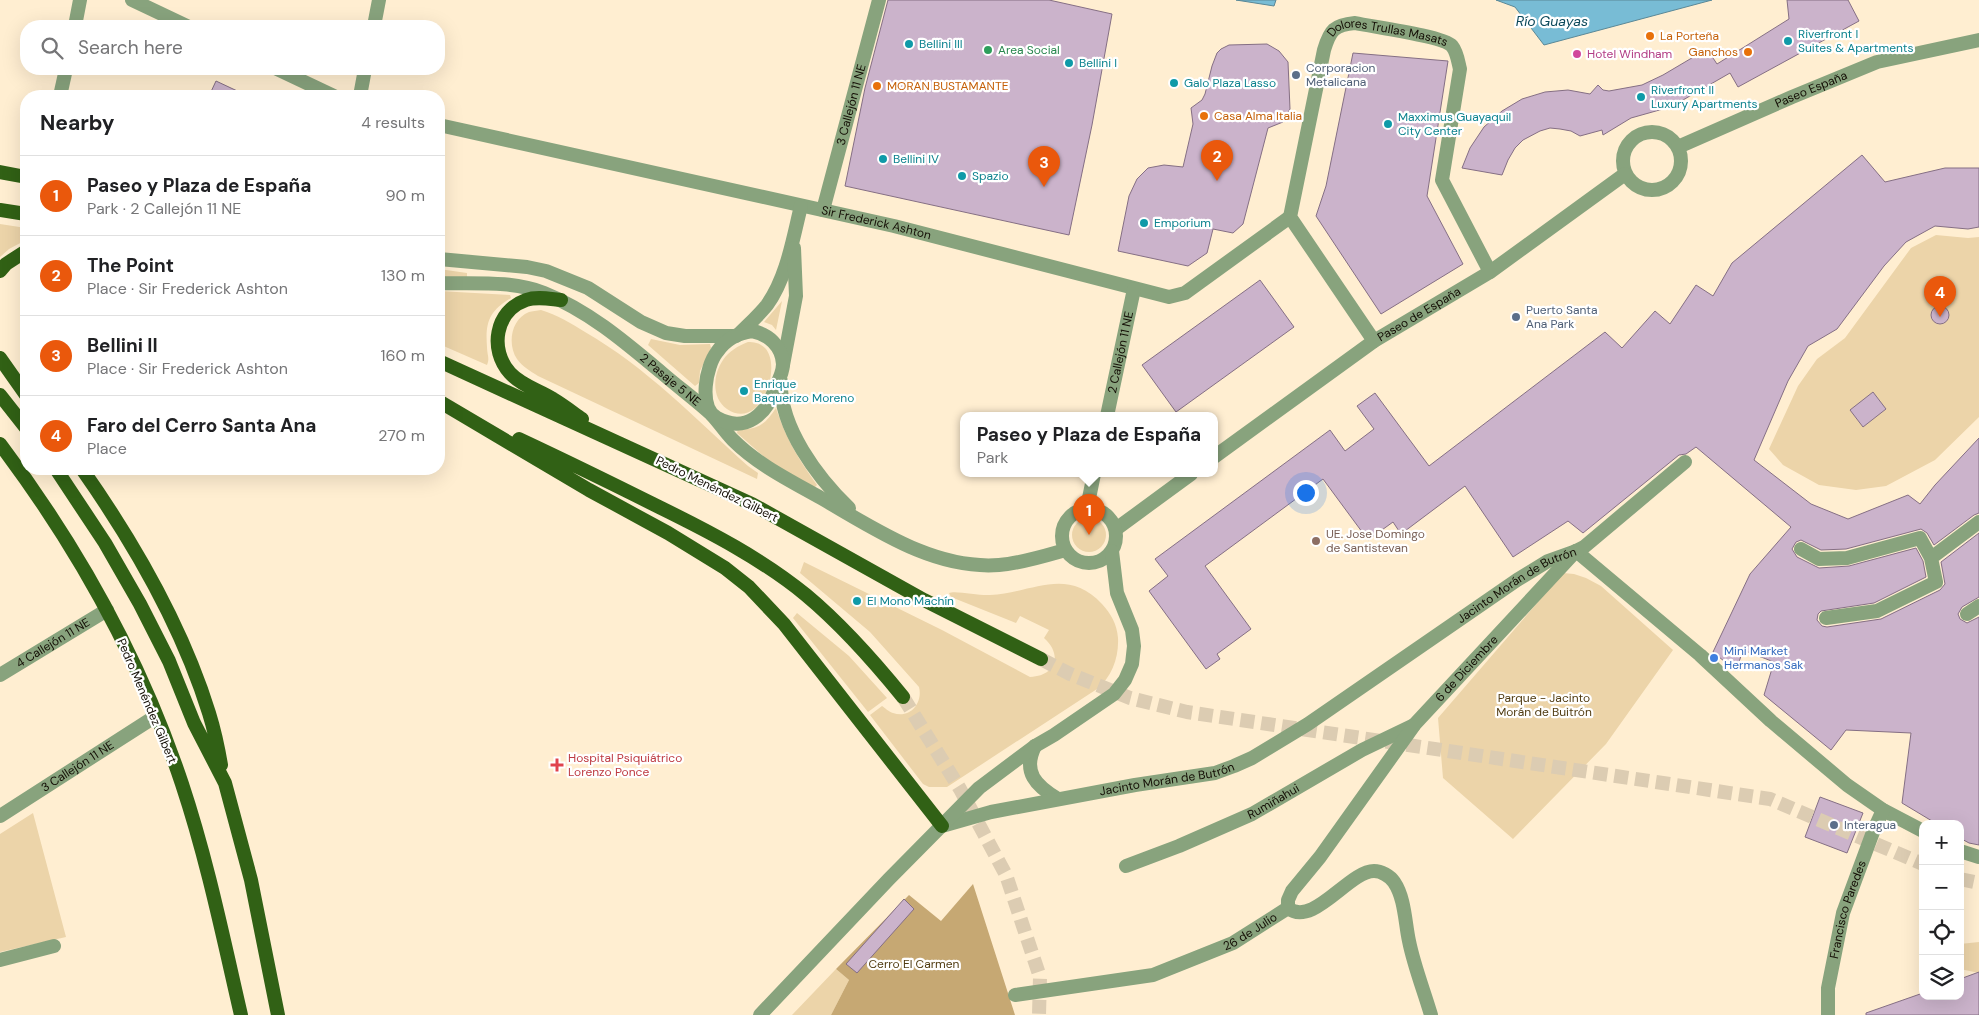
<!DOCTYPE html>
<html lang="en">
<head>
<meta charset="utf-8">
<style>
	:root { --surface:#fff; --page:#f2f2f2; --text:#202124; --muted:#757577; --line:#e0e0e0; --accent:#ea580c }
	body { margin:0; font-family:"DM Sans",sans-serif; background:var(--page); color:var(--text) }
	.controls { position:absolute; right:15px; bottom:15px; display:grid; overflow:hidden; border-radius:10px; box-shadow:0 5px 20px #0002 }
	.controls button { width:45px; height:45px; display:grid; place-items:center; padding:0; border:0; border-bottom:1px solid var(--line); background:var(--surface); color:var(--text); font:25px sans-serif }
	.you { position:absolute; left:1305px; top:492px; width:18px; height:18px; margin:-12px; border:4px solid #fff; border-radius:50%; background:#1a73e8; box-shadow:0 0 0 8px #1a73e833 }
	.badge { display:grid; place-items:center; width:32px; height:32px; border-radius:50%; background:var(--accent); color:#fff; font-size:16px; font-weight:700 }
	.pin { position:absolute; translate:-50% -41px; filter:drop-shadow(0 1px 2px #0008) }
	.pin::after { content:''; position:absolute; top:26px; width:18px; height:15px; background:inherit; clip-path:polygon(0 0,100% 0,50% 100%) }
	.popup { position:absolute; left:960px; top:412px; width:258px; height:65px; box-sizing:border-box; display:grid; place-content:center; border-radius:10px; background:var(--surface); filter:drop-shadow(0 1px 4px #0005); font-size:16px; white-space:nowrap; color:var(--muted) }
	.popup b { font-size:19px; color:var(--text) }
	.popup::after { content:''; position:absolute; left:50%; top:100%; margin-left:-10px; border:10px solid transparent; border-top-color:var(--surface) }
	.list { margin:0; padding:0; list-style:none }
	h2 { display:flex; justify-content:space-between; align-items:center; height:65px; margin:0; padding:0 20px; font-size:21px }
	h2 small { font-size:16px; font-weight:400; color:var(--muted) }
	.list li { display:grid; grid-template-columns:32px 1fr auto; gap:15px; align-items:center; box-sizing:border-box; height:80px; padding:0 20px; border-top:1px solid var(--line) }
	.list b { display:block; font-size:19px; white-space:nowrap }
	.list p { margin:0; font-size:16px; white-space:nowrap; color:var(--muted) }
	.list em { font-size:16px; font-style:normal; color:var(--muted) }
	.icon { flex:none; width:28px; height:28px; fill:none; stroke:currentColor; stroke-width:2; stroke-linecap:round; stroke-linejoin:round }
	.map { position:relative; flex:none; width:1979px; height:1015px; overflow:hidden }
	.search { position:absolute; background:var(--surface); box-shadow:0 5px 20px #0002; left:20px; top:20px; width:425px; height:55px; display:flex; align-items:center; gap:12px; box-sizing:border-box; padding:0 18px; border-radius:20px; color:var(--muted); font-size:19px }
	.panel { position:absolute; background:var(--surface); box-shadow:0 5px 20px #0002; left:20px; top:90px; width:425px; height:385px; border-radius:20px }
	.map>svg:first-child { display:block }
	.green { fill:#ecd4a9 }
	.forest { fill:#c6a873 }
	.water { fill:#78bcd5; stroke:#5a8897 }
	.building { fill:#cbb3cb; stroke:#856f84 }
	.lines { fill:none; stroke-linecap:round; stroke-linejoin:round }
	.primary-tunnel { stroke:#dcccb2; stroke-width:14; stroke-dasharray:14 7; stroke-linecap:butt }
	.pedestrian { stroke:#88a37d; stroke-width:14 }
	.minor { stroke:#88a37d; stroke-width:14 }
	.tertiary { stroke:#88a37d; stroke-width:14 }
	.primary { stroke:#316115; stroke-width:14 }
	.food-dot { fill:#e8710a; stroke:#fff; stroke-width:2 }
	.culture-dot { fill:#0f9aa8; stroke:#fff; stroke-width:2 }
	.leisure-dot { fill:#2e9e5b; stroke:#fff; stroke-width:2 }
	.hotel-dot { fill:#d1479c; stroke:#fff; stroke-width:2 }
	.service-dot { fill:#5c6f8a; stroke:#fff; stroke-width:2 }
	.education-dot { fill:#8d6e63; stroke:#fff; stroke-width:2 }
	.shop-dot { fill:#3f7fe0; stroke:#fff; stroke-width:2 }
	.health-dot { fill:#e0444e; stroke:#fff; stroke-width:2 }
	.labels { text-anchor:middle; dominant-baseline:central; stroke-width:4.5; stroke-linejoin:round; paint-order:stroke }
	.culture-label { font-size:12px; fill:#0d838f; stroke:#fff; text-anchor:start }
	.food-label { font-size:12px; fill:#c56008; stroke:#fff; text-anchor:start }
	.street-label { font-size:12px; fill:#140e05; stroke:#fff }
	.leisure-label { font-size:12px; fill:#27864d; stroke:#fff; text-anchor:start }
	.hotel-label { font-size:12px; fill:#b23c85; stroke:#fff; text-anchor:start }
	.service-label { font-size:12px; fill:#4e5e75; stroke:#fff; text-anchor:start }
	.education-label { font-size:12px; fill:#785e54; stroke:#fff; text-anchor:start }
	.shop-label { font-size:12px; fill:#366cbe; stroke:#fff; text-anchor:start }
	.park-label { font-size:12px; fill:#513c12; stroke:#fff }
	.health-label { font-size:12px; fill:#be3a42; stroke:#fff; text-anchor:start }
	.water-label { font-size:14px; font-style:italic; fill:#0c495b; stroke:#fff }
</style>
</head>
<body>
<div class="map">
<svg width="1979" height="1015" viewBox="0 0 1979 1015">
	<rect width="100%" height="100%" fill="#ffeed1"/>
	<path class="green" d="M0,224L26,228V240L9,249L0,257Z
		M1936,235L1968,238L1979,237V417L1935,460L1886,486L1856,490L1819,485L1783,465L1769,449L1798,386L1817,359L1845,338L1911,248Z
		M439,269L467,273V278L439,277Z
		M439,291L510,295L511,298C490,311 485,321 487,347C487,355 490,358 487,365L439,344Z
		M782,301L776,330L772,325L764,322Z
		M541,310C557,315 571,323 585,332C646,367 696,419 748,466L758,473L757,479L538,376C530,371 522,366 517,359C507,344 511,319 529,312C532,311 537,311 541,310Z
		M651,339L680,345L710,344L711,348L700,371L699,383L695,386L648,345Z
		M748,342C754,342 760,343 765,348C783,367 760,432 727,409C711,398 713,374 723,360C729,351 738,346 748,342Z
		M776,408C786,439 798,458 817,485L814,488L769,461L737,433L738,429C759,430 765,424 776,408Z
		M1072 535a17 17 0 1 1 34 0a17 17 0 1 1-34 0Z
		M804,562L942,630L1030,677C1056,676 1063,655 1044,638L1049,630L1020,616L1016,623L951,597L949,593C955,590 980,596 990,595C1033,593 1066,566 1102,604C1111,614 1117,624 1118,638C1119,657 1112,677 1097,689L947,787H929L923,784L870,715L882,706C885,708 889,712 893,713C911,719 923,702 919,687L870,632L800,573Z
		M1563,573L1574,574L1586,578L1601,586L1673,650L1606,744L1513,839L1443,778L1438,718Z
		M797,613L849,656L887,698L868,712L793,618Z
		M33,813L66,937L0,952V834Z
		M1979,942V973L1960,969V944Z
		M836,969L849,980L831,1015H792Z"/>
	<path class="forest" d="M973,884L1015,1015H831L849,980L836,969L909,895L941,921Z"/>
	<path class="water" d="M1236,0H1276L1274,6Z
		M1496,0H1712L1544,45L1515,7Z"/>
	<path class="building" d="M888,0H1049L1112,14L1092,125L1069,235L845,186L865,88Z
		M1787,0H1848L1859,21L1738,87L1730,73L1676,104L1663,109L1631,118L1603,135L1602,130L1580,136L1571,131L1560,129L1550,128L1540,131L1523,140L1515,148L1508,160L1502,175L1462,168L1470,148L1484,127L1502,111L1522,99L1545,92L1568,90L1590,94L1598,85L1603,90L1609,91L1642,85L1663,75L1707,49L1717,64L1789,19Z
		M1267,44L1279,51L1288,62L1290,109L1283,122L1268,128L1243,224L1233,233L1213,229L1207,253L1188,266L1118,251L1129,196L1137,179L1148,168L1164,165L1183,167L1193,124L1191,108L1202,100L1205,94L1212,66L1217,53L1221,49L1229,45Z
		M1353,53L1448,61L1427,196L1463,264L1381,314L1316,216L1326,186Z
		M216,81L248,96H209Z
		M1862,155L1885,182L1945,168H1979V227L1968,229L1935,226L1906,242L1884,266L1837,329L1808,346L1788,381L1754,460L1811,504L1848,519L1908,495L1920,504L1935,485L1979,438V513L1974,515L1934,545L1927,533L1921,529L1846,549L1821,550L1801,540L1796,542L1792,549L1797,557L1819,568L1849,566L1916,548L1923,561L1926,577L1874,603L1821,611L1818,614L1817,620L1822,626L1827,627L1881,619L1940,590L1945,584L1941,562L1979,533V597L1962,607L1958,614L1960,619L1967,623L1979,617V845L1969,843L1960,838V824H1937L1902,803L1911,733L1846,730L1831,750L1764,695L1774,662L1743,650L1736,671L1713,652L1750,574L1791,527L1696,447L1686,454L1679,455L1583,533L1568,521L1513,557L1465,486L1401,534L1393,522L1368,540L1323,479L1205,566L1251,629L1217,654L1220,659L1206,669L1149,591L1168,576L1155,559L1330,430L1345,451L1374,429L1357,406L1375,393L1429,466L1605,332L1622,348L1655,311L1670,324L1696,285L1713,296L1732,263Z
		M1260,280L1294,327L1176,412L1142,365Z
		M1931 315a9 9 0 1 1 18 0a9 9 0 1 1-18 0Z
		M1873,392L1886,409L1863,427L1850,410Z
		M1820,797L1863,813L1847,853L1805,837Z
		M904,899L914,909L857,973L846,964Z
		M1979,972V1015H1866V1013L1923,993V996H1960V979Z"/>
	<g class="lines">
		<path class="primary-tunnel" d="M1041,659L1070,674L1130,698L1187,712L1770,799L1923,864
			M903,697L960,789L1006,875L1040,977L1039,1015
			M1960,879L1979,883"/>
		<path class="pedestrian" d="M1801,549L1819,559L1847,558L1920,538L1931,558L1936,582L1877,611L1826,618
			M1931,558L1979,522
			M1967,614L1979,606"/>
		<g class="minor">
			<path d="M132,0L187,26"/>
			<path d="M75,26L80,0"/>
			<path d="M374,26L379,0"/>
			<path d="M277,69L334,96"/>
			<path d="M60,96L66,69"/>
			<path d="M360,96L365,69"/>
			<path id="s1" d="M439,125L894,226L1169,297L1185,293L1290,217"/>
			<circle cx="1652" cy="161" r="29"/>
			<path id="s2" d="M1678,147L1792,97L1877,62L1979,40"/>
			<path id="s3" d="M823,210L879,0"/>
			<path d="M740,333C749,324 759,315 767,305C787,277 793,238 801,206"/>
			<path id="s4" d="M1374,341L1290,217L1324,50C1330,30 1334,25 1355,23C1373,27 1443,36 1452,46C1457,52 1458,61 1460,69L1442,180L1490,272"/>
			<path d="M783,365L796,296L794,248"/>
			<path id="s5" d="M1107,416L1134,289"/>
			<path id="s6" d="M1214,457L1374,341L1490,272L1625,174"/>
			<path d="M1087,508L1094,474"/>
			<path d="M1116,529L1191,474"/>
			<path d="M1576,551L1700,655L1771,721L1847,785L1883,810L1923,831"/>
			<path id="s7" d="M0,675L107,610"/>
			<path d="M1035,746C1022,772 1036,786 1058,799"/>
			<path id="s8" d="M0,816L156,716"/>
			<path id="s9" d="M942,826L991,812L1135,785L1215,773L1234,766L1252,758L1308,724L1517,580L1548,561L1576,551"/>
			<path d="M1960,851L1979,857"/>
			<path id="s10" d="M1126,866L1179,846L1252,814L1362,750L1414,725"/>
			<path id="s11" d="M1288,908V900L1292,891L1320,857L1415,724L1576,551L1584,547L1685,462"/>
			<path d="M0,960L54,946"/>
			<path id="s12" d="M1015,995L1153,975L1233,943L1288,908C1313,928 1349,871 1374,871C1381,871 1390,876 1394,882C1405,898 1405,923 1409,941C1414,966 1424,991 1431,1015"/>
			<path id="s13" d="M1828,1015V988L1843,913L1873,832L1883,810"/>
		</g>
		<g class="tertiary">
			<path d="M439,259L527,267L546,271L588,288L641,322L666,333L685,336H736"/>
			<path id="s14" d="M439,283C472,284 512,280 544,293C589,311 625,342 662,373C678,387 696,400 711,414C719,422 725,432 733,440C758,465 791,481 821,498C875,529 934,570 999,565C1022,563 1044,556 1065,550"/>
			<path d="M752,331C768,334 782,346 783,364C783,372 779,380 776,386C767,414 746,434 717,418C698,407 706,366 717,352C725,340 738,333 752,331Z"/>
			<path d="M781,381C779,427 818,478 849,508"/>
			<circle cx="1089" cy="536" r="27"/>
			<path d="M760,1015L889,879L979,788L1035,746L1054,735L1114,694L1125,680L1132,664L1134,646L1132,630L1117,593L1112,551"/>
		</g>
		<path class="primary" d="M0,172L26,177
			M0,210L26,214
			M0,271L6,264L26,251
			M561,300C550,299 537,296 526,300C495,311 489,350 510,373C522,386 539,390 553,399C563,405 572,412 582,419
			M0,358L26,395
			M439,361L752,504L924,600L1041,659
			M0,395L26,428
			M442,403L589,490L668,533L725,568L749,587L784,624L942,826
			M519,439C566,461 613,484 659,507C710,532 762,559 806,595C842,625 873,660 903,697
			M0,444C77,546 141,661 182,784C207,859 223,937 241,1015
			M56,469L105,543L140,604L169,661L194,723L225,783L251,880L278,1015
			M82,469C134,543 182,626 209,713C214,729 218,747 221,765"/>
	</g>
	<g class="food-dot">
		<circle cx="1650" cy="36" r="5"/>
		<circle cx="1748" cy="52" r="5"/>
		<circle cx="877" cy="86" r="5"/>
		<circle cx="1204" cy="116" r="5"/>
	</g>
	<g class="culture-dot">
		<circle cx="1788" cy="41" r="5"/>
		<circle cx="909" cy="44" r="5"/>
		<circle cx="1069" cy="63" r="5"/>
		<circle cx="1174" cy="83" r="5"/>
		<circle cx="1641" cy="97" r="5"/>
		<circle cx="1388" cy="124" r="5"/>
		<circle cx="883" cy="159" r="5"/>
		<circle cx="962" cy="176" r="5"/>
		<circle cx="1144" cy="223" r="5"/>
		<circle cx="744" cy="391" r="5"/>
		<circle cx="857" cy="601" r="5"/>
	</g>
	<circle class="leisure-dot" cx="988" cy="50" r="5"/>
	<circle class="hotel-dot" cx="1577" cy="54" r="5"/>
	<g class="service-dot">
		<circle cx="1296" cy="75" r="5"/>
		<circle cx="1516" cy="317" r="5"/>
		<circle cx="1834" cy="825" r="5"/>
	</g>
	<circle class="education-dot" cx="1316" cy="541" r="5"/>
	<circle class="shop-dot" cx="1714" cy="658" r="5"/>
	<path class="health-dot" d="M554.5 757.5h5v5h5v5h-5v5h-5v-5h-5v-5h5z"/>
	<g class="labels">
		<g class="culture-label">
			<text x="1798" y="34">Riverfront I<tspan x="1798" dy="14">Suites &amp; Apartments</tspan></text>
			<text x="919" y="44">Bellini III</text>
			<text x="1079" y="63">Bellini I</text>
			<text x="1184" y="83">Galo Plaza Lasso</text>
			<text x="1651" y="90">Riverfront II<tspan x="1651" dy="14">Luxury Apartments</tspan></text>
			<text x="1398" y="117">Maxximus Guayaquil<tspan x="1398" dy="14">City Center</tspan></text>
			<text x="893" y="159">Bellini IV</text>
			<text x="972" y="176">Spazio</text>
			<text x="1154" y="223">Emporium</text>
			<text x="754" y="384">Enrique<tspan x="754" dy="14">Baquerizo Moreno</tspan></text>
			<text x="867" y="601">El Mono Machín</text>
		</g>
		<g class="food-label">
			<text x="1660" y="36">La Porteña</text>
			<text x="1738" y="52" text-anchor="end">Ganchos</text>
			<text x="887" y="86">MORAN BUSTAMANTE</text>
			<text x="1214" y="116">Casa Alma Italia</text>
		</g>
		<g class="street-label">
			<text stroke="none"><textPath href="#s4" startOffset="398">Dolores Trullas Masats</textPath></text>
			<text stroke="none"><textPath href="#s2" startOffset="145">Paseo España</textPath></text>
			<text stroke="none"><textPath href="#s3" startOffset="109">3 Callejón 11 NE</textPath></text>
			<text stroke="none"><textPath href="#s1" startOffset="448">Sir Frederick Ashton</textPath></text>
			<text stroke="none"><textPath href="#s6" startOffset="250">Paseo de España</textPath></text>
			<text stroke="none"><textPath href="#s5" startOffset="65">2 Callejón 11 NE</textPath></text>
			<text stroke="none"><textPath href="#s14" startOffset="260">2 Pasaje 5 NE</textPath></text>
			<text transform="translate(717 489) rotate(26)">Pedro Menéndez Gilbert</text>
			<text stroke="none"><textPath href="#s9" startOffset="635">Jacinto Morán de Butrón</textPath></text>
			<text stroke="none"><textPath href="#s7" startOffset="62">4 Callejón 11 NE</textPath></text>
			<text stroke="none"><textPath href="#s11" startOffset="301">6 de Diciembre</textPath></text>
			<text transform="translate(147 701) rotate(67)">Pedro Menéndez Gilbert</text>
			<text stroke="none"><textPath href="#s8" startOffset="92">3 Callejón 11 NE</textPath></text>
			<text stroke="none"><textPath href="#s9" startOffset="230">Jacinto Morán de Butrón</textPath></text>
			<text stroke="none"><textPath href="#s10" startOffset="161">Rumiñahui</textPath></text>
			<text stroke="none"><textPath href="#s13" startOffset="108">Francisco Paredes</textPath></text>
			<text stroke="none"><textPath href="#s12" startOffset="246">26 de Julio</textPath></text>
		</g>
		<g class="leisure-label">
			<text x="998" y="50">Area Social</text>
		</g>
		<g class="hotel-label">
			<text x="1587" y="54">Hotel Windham</text>
		</g>
		<g class="service-label">
			<text x="1306" y="68">Corporacion<tspan x="1306" dy="14">Metalicana</tspan></text>
			<text x="1526" y="310">Puerto Santa<tspan x="1526" dy="14">Ana Park</tspan></text>
			<text x="1844" y="825">Interagua</text>
		</g>
		<g class="education-label">
			<text x="1326" y="534">UE. Jose Domingo<tspan x="1326" dy="14">de Santistevan</tspan></text>
		</g>
		<g class="shop-label">
			<text x="1724" y="651">Mini Market<tspan x="1724" dy="14">Hermanos Sak</tspan></text>
		</g>
		<g class="park-label">
			<text x="1544" y="698">Parque - Jacinto<tspan x="1544" dy="14">Morán de Buitrón</tspan></text>
			<text x="914" y="964">Cerro El Carmen</text>
		</g>
		<g class="health-label">
			<text x="568" y="758">Hospital Psiquiátrico<tspan x="568" dy="14">Lorenzo Ponce</tspan></text>
		</g>
		<g class="water-label">
			<text x="1552" y="21">Río Guayas</text>
		</g>
	</g>
</svg>
<div class="controls">
<button>+</button>
<button>−</button>
<button><svg class="icon" aria-label="locate" viewBox="0 0 24 24"><circle cx="12" cy="12" r="6"/><path d="M12 2v4M12 18v4M2 12h4M18 12h4"/></svg></button>
<button><svg class="icon" aria-label="layers" viewBox="0 0 24 24"><path d="M12 4l9 5-9 5-9-5zM3 14l9 5 9-5"/></svg></button>
</div>
<div class="you"></div>
<div class="pin badge" style="left:1089px;top:535px">1</div>
<div class="popup"><b>Paseo y Plaza de España</b>Park</div>
<div class="pin badge" style="left:1217px;top:181px">2</div>
<div class="pin badge" style="left:1044px;top:187px">3</div>
<div class="pin badge" style="left:1940px;top:317px">4</div>
<div class="search"><svg class="icon" aria-label="search" viewBox="0 0 24 24"><circle cx="10" cy="10" r="6"/><path d="M15 15l6 6"/></svg>Search here</div>
<section class="panel">
<h2>Nearby<small>4 results</small></h2>
<ul class="list">
<li><span class="badge">1</span><div><b>Paseo y Plaza de España</b><p>Park · 2 Callejón 11 NE</p></div><em>90 m</em></li>
<li><span class="badge">2</span><div><b>The Point</b><p>Place · Sir Frederick Ashton</p></div><em>130 m</em></li>
<li><span class="badge">3</span><div><b>Bellini II</b><p>Place · Sir Frederick Ashton</p></div><em>160 m</em></li>
<li><span class="badge">4</span><div><b>Faro del Cerro Santa Ana</b><p>Place</p></div><em>270 m</em></li>
</ul>
</section>
</div>
</body>
</html>
